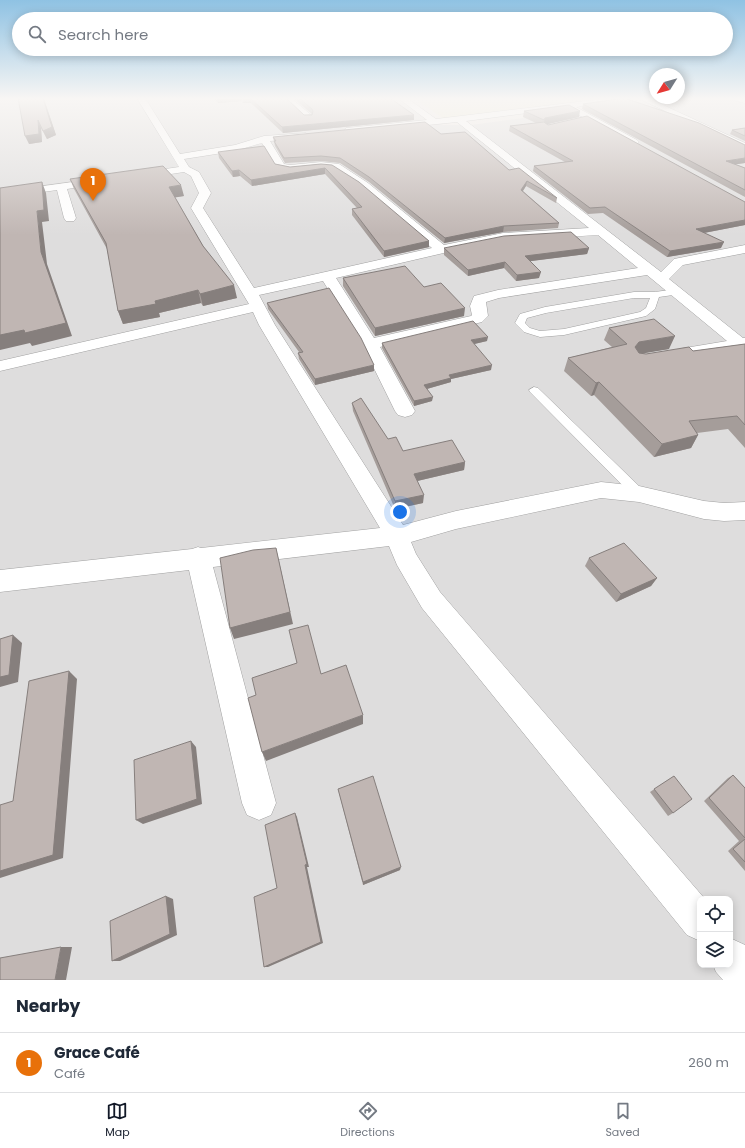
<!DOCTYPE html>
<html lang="en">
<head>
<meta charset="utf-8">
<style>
	:root { --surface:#fff; --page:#f6f6f7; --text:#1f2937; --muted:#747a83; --line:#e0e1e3; --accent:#111827 }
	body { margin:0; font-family:Poppins,sans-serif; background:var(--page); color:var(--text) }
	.controls { position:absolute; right:12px; bottom:12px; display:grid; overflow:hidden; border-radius:8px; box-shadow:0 2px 10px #0003 }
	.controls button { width:36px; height:36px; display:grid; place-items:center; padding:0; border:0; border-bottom:1px solid var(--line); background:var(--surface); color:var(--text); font:20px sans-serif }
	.compass { position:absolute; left:649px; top:68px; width:36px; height:36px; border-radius:50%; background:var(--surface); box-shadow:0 2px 10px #0003; rotate:233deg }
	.you { position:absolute; left:400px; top:512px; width:14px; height:14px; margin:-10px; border:3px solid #fff; border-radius:50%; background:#1a73e8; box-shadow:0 0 0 6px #1a73e833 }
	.badge { display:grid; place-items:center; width:26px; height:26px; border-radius:50%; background:var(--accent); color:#fff; font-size:13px; font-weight:700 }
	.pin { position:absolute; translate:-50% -33px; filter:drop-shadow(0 1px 2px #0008) }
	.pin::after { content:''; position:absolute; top:21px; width:14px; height:12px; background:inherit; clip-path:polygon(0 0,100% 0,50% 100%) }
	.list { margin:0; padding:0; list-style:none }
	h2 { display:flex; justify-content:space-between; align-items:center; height:52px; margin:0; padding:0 16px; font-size:17px }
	h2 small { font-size:13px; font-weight:400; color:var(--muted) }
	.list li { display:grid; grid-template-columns:26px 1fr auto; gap:12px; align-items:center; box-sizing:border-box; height:60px; padding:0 16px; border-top:1px solid var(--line) }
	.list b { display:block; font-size:15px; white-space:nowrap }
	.list p { margin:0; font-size:13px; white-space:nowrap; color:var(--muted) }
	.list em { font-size:13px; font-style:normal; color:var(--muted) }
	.icon { flex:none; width:22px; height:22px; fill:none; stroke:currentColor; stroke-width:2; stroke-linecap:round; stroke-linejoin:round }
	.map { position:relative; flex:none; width:745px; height:980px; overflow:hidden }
	.search { position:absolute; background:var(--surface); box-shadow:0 2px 10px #0003; left:12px; right:12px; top:12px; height:44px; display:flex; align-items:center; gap:10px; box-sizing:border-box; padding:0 14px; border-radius:22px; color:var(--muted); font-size:15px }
	.sheet { height:112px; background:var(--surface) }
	nav { display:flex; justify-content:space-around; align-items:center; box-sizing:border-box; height:56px; border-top:1px solid var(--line); background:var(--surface); font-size:11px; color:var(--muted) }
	nav a { display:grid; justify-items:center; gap:2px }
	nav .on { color:var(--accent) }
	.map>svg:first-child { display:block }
	.residential { fill:#dedddd; fill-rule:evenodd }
	.farmland { fill:#eeebd3 }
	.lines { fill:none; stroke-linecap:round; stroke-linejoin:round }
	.service-casing { stroke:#a1a1a1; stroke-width:1 }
	.minor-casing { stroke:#a1a1a1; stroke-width:1 }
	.tertiary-casing { stroke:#a1a1a1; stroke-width:1 }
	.service { fill:#fff; fill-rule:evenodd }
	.minor { fill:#fff; fill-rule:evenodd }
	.tertiary { fill:#fff; fill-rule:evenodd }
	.wall { fill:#a59d9a }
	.shaded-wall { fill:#867f7d }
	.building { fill:#c0b6b3; stroke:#867f7d }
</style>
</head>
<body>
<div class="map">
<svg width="745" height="980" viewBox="0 0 745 980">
	<rect width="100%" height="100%" fill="#f0ebe7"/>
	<path class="residential" d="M0,98H407L443,125H471L671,98H745V980H0ZM700,899H730V965H700Z"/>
	<path class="farmland" d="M414,98H605L444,119Z"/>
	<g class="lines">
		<defs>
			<path id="service" d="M677,289L681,292L680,294L659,297L655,309L646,316L564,335L540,337L524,332L515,323L520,314L545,307L634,292H655ZM634,298H650L646,308L640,312L564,329L540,331L530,328L525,323L527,318L546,313Z
				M534,387L538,388L644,491L646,494L644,497L639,499L634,497L530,392L529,390Z"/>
			<path id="minor" d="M137,98H145L180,154L235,145L264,136L306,133L307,135L306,137L303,138L270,141L284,164L290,165L321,162L339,164L368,183L444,245L503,233L589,228L457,122L349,133L346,132L345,130L346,128L427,120L398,98H407L436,119L611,98H634L630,100L576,107L637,140L639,142L637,144L634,145L566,108L466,121L661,272L674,259L745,245V253L683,265L669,279L743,338H745V353L737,349L685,358L679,357L677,353L679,349L727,341L647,275L499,298L486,302L488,316L482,322L380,347L415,411L412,415L405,417L398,415L395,411L362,344L323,281L259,295L275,325L403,525L456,511L601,482L639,486L704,501L724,503L745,502V520L724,521L704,519L639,502L601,498L456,529L411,542L416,554L440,592L705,899H700V941L687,935L422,608L397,565L389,546L213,567L276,803L271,815L259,820L247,815L242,803L189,570L0,592V570L192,549L198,547L201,548L380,528L259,325L253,312L0,371V361L249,304L191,208L199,193L191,176L184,172L138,179L133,176L138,173L179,167ZM262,143L276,168L290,171L321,168L333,169L360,187L432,248L254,288L203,208L211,193L199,172L189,167L184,159L235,151ZM598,235L638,268L498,290L474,296L470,306L472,315L471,316L374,338L336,278L478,245L503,241Z
				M283,98H291L311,115L312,117L311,119H305Z
				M638,98H648L745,143V149Z
				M102,178L106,179L107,181L106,183L67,189L76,218L74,221H66L64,218L57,190L0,198V192Z
				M730,938L745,945V980H723L716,972L713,965H730Z"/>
			<path id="tertiary" d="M732,98H745V103L733,100Z"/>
		</defs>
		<use href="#service" class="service-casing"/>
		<use href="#minor" class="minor-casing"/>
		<use href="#tertiary" class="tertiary-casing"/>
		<use href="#service" class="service"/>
		<use href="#minor" class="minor"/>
		<use href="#tertiary" class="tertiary"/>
	</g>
	<path class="wall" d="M213,98H286L304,115L312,114L293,98H390L414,120L283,133L251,103H243L242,101L218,103Z
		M44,99L56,135L47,139L41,128L42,142L29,144Z
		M583,104L745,163L735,164L745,168V197L582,109Z
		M524,111L579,117L547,124L745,202V225L704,233L721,248L667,257L603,213L588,214L533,171L534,166L565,162L509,131L510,126L536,123L523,117Z
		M745,128V141L730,134L732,130Z
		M441,134L509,170L557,198L556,203L526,186L523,191L559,223L558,228L503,232L444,243L369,182L340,163L321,161L285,163L275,146L273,137Z
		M218,152L290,167L321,164L429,241V247L384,257L352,215V209L357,208L325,174L252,186L240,176L233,177L219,158Z
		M70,179L184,196L175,197L203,246L237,298L203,306L201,303L159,313L160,317L123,324L118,311L107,249L74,189Z
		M444,248H589L587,254L530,261L539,278L516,281L504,268L468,276L444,255Z
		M343,278L424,287L464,316L375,336L343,286Z
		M267,303L374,371L315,385L299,359L298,353L299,352L268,309Z
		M609,328L669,349L642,353L646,354L693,351L745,344V448L728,429L697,433L698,435L691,448L654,457L594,395L591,396L564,371L568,358L612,347L604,340Z
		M487,341L474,344L491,370L451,379V382L427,389L432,401L414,406L382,348V343Z
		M352,403L388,439L403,451L465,462L464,470L417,481L423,503L395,509L353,411Z
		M589,558L657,578L651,586L616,602L585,566Z
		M733,775L745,788V871L728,851L739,841L704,801L728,778Z
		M674,776L673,813L668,816L650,792Z
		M338,789L400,870L363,885Z"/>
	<path class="shaded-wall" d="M43,98H50L44,99L56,135L47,139L43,131Z
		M222,98H241L242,101L218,103L217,99Z
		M250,98L251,103H243V99Z
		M580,111L579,117L544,125L543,127L545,118Z
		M414,115V120L283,133L282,127Z
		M38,120L41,128L42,142L29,144L25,136Z
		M745,158V163L724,166L726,161Z
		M325,168V174L252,186L251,180Z
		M239,170L240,176L233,177L232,171Z
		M527,181L526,186L520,195L521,190Z
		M42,182L46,193L49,221L42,222L47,264L72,336L32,346L30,343L0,350V335L41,252L37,211Z
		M181,185L184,196L172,198L169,187Z
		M745,220V225L693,235L696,229Z
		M504,226L503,232L444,243L445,238Z
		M429,241V247L384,257V251Z
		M724,242L721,248L667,257L670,251Z
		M589,248L587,254L524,262L525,256Z
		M505,262L504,268L468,276V270Z
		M541,272L539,278L516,281L517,275Z
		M234,285L237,298L203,306L200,294Z
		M198,290L201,303L159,313L160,317L123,324L118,311L155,301Z
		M465,308L464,316L375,336V328Z
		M675,336L669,349L634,355L635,347L639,342Z
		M488,337L487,341L470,345L471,340Z
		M374,365V371L315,385V379Z
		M492,365L491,370L451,379V382L423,390L424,385L449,375Z
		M599,382L594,395L591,396L596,383Z
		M433,397L432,401L414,406V401Z
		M698,435L691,448L654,457L662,444Z
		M465,462L464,470L413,482L414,474Z
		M424,495L423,503L395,509V501Z
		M276,548L293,624L234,639L230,628Z
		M657,578L651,586L616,602L621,594Z
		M13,635L22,643L18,682L0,687V677Z
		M69,671L77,679L63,858L0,878V871Z
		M363,715V724L266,761L262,752Z
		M191,741L196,747L202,804L143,824L136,820Z
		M295,813L297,817L309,867H307L323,943L268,967H264L305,865Z
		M401,867L400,870L363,885V882Z
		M166,896L173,899L177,935L120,961H112Z
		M61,947H72L66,980H55Z"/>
	<path class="building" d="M18,98H43L52,127L43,131L38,120L39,134L25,136Z
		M242,98H286L304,115H312L313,111L312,109L299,98H390L414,115L282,127L250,98L243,99Z
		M624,98L699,123L745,145V158L726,161L745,168V190L583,104Z
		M569,105L580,111L545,118L544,120L524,111Z
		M587,116L745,202V220L696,229L724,242L670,251L605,207L590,208L534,166L573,161L510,126L544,122L548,125Z
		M425,122L441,134L465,132L509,170L519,168L557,198L527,181L521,190L559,223L504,226L445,238L369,177L340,158L321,156L284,158L274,141H276L273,137Z
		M745,128V136L732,130Z
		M264,146L275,164L290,167L321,164L332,165L359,182L429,241L384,251L352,209L362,207L325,168L251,180L239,170L232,171L218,152Z
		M163,166L181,185L169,187L203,246L234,285L200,294L198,290L155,301L156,304L118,311L106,243L70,179Z
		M42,182L44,210L37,211L41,252L66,323L25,333L24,330L0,335V188Z
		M571,232L589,248L525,256L541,272L517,275L505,262L468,270L444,248L504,236Z
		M405,266L424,287L441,283L465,308L375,328L343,278Z
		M329,288L361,338L374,365L315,379L298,353L303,352L267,303Z
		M654,319L675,336L639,342L635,347L639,353L646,354L689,347L693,351L745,344V425L737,416L689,421L698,435L662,444L599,382L596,383L568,358L627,344L609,328Z
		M473,321L488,337L471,340L492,365L449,375L451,378L424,385L433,397L414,401L382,343Z
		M361,398L388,439L396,437L403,451L452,440L465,462L414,474L424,495L395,501L352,403Z
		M624,543L657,578L621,594L589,558Z
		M276,548L290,612L230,628L220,558L253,550Z
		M308,625L321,674L346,665L363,715L262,752L248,698L256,695L252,678L297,663L289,630Z
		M13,635L9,675L0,677V639Z
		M69,671L53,855L0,871V805L13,801L29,681Z
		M191,741L197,799L136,820L134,760Z
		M733,775L745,788V838L709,798Z
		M373,776L401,867L363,882L338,789Z
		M674,776L692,799L673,813L654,789Z
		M295,813L307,864L305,865L321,942L264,967L254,897L277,888L265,825Z
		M745,839V862L733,849Z
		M166,896L170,934L112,961L110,921Z
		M61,947L55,980H0V958Z"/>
	<linearGradient id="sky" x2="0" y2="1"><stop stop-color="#8fc2e3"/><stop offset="0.42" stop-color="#f8f6f4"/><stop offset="1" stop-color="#f8f6f4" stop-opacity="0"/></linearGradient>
	<rect width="745" height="235" fill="url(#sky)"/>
</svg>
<div class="controls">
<button><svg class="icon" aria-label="locate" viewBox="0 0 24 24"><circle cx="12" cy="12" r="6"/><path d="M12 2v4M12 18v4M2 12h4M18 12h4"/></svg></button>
<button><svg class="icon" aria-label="layers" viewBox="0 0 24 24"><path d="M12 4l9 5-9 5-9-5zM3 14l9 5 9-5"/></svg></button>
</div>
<svg class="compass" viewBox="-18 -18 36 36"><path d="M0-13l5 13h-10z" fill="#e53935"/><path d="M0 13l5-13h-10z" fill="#747a83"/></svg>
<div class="you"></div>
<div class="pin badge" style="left:93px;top:201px;background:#e8710a">1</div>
<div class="search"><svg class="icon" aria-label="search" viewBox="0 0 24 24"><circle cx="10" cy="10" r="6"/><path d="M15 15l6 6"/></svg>Search here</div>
</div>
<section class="sheet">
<h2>Nearby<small></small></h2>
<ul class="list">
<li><span class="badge" style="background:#e8710a">1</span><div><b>Grace Café</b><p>Café</p></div><em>260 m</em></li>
</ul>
</section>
<nav>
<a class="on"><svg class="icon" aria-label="map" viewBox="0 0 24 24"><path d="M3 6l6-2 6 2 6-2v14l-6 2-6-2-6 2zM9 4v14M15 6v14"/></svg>Map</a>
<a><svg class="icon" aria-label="directions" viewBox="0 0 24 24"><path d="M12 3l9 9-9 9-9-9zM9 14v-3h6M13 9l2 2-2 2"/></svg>Directions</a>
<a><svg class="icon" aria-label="saved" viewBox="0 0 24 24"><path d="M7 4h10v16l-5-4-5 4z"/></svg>Saved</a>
</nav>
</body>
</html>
